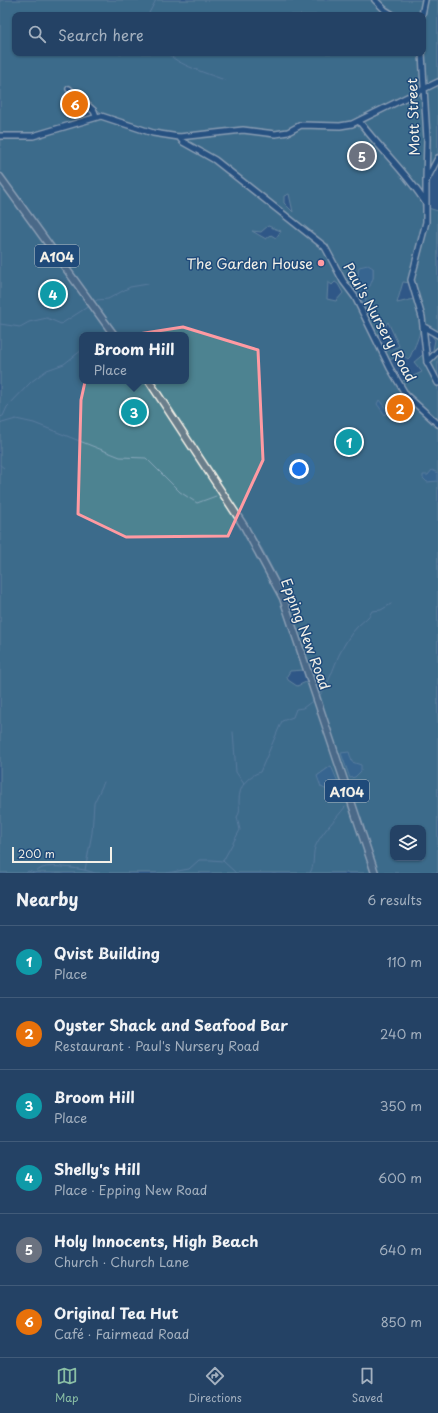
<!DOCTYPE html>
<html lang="en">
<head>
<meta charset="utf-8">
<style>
	:root { --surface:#244265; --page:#304d6e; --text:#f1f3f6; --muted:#a3b0bf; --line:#415b79; --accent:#8abfa5 }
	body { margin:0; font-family:"Playpen Sans",sans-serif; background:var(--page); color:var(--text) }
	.controls { position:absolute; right:12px; bottom:12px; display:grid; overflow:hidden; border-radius:8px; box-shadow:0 1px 3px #0004 }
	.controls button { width:36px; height:36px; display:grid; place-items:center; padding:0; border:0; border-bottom:1px solid var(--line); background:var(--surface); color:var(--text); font:20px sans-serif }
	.scale { position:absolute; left:12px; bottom:10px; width:100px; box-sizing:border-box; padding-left:4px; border:2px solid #f4f1e8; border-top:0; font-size:11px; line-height:14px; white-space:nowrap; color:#f4f1e8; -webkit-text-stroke:3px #1f4a7a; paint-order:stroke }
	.you { position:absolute; left:299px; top:469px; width:14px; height:14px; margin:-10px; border:3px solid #fff; border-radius:50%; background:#1a73e8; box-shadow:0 0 0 6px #1a73e833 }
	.badge { display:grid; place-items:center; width:26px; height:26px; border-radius:50%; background:var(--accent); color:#fff; font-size:13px; font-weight:700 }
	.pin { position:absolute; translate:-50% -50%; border:2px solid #fff; box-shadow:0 1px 4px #0006 }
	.popup { position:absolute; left:79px; top:332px; width:110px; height:52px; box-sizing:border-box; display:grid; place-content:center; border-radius:8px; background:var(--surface); filter:drop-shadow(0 1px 3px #0005); font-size:13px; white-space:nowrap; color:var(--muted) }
	.popup b { font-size:15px; color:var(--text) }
	.popup::after { content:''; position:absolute; left:50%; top:100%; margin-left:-8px; border:8px solid transparent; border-top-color:var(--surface) }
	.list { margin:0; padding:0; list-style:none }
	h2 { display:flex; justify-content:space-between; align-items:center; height:52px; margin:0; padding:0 16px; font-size:17px }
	h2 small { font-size:13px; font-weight:400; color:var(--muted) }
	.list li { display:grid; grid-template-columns:26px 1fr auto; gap:12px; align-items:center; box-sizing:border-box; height:72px; padding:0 16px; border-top:1px solid var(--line) }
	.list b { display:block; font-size:15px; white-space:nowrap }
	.list p { margin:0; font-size:13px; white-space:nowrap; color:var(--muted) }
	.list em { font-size:13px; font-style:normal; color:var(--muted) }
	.icon { flex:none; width:22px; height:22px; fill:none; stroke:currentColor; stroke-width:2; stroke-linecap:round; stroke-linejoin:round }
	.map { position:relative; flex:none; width:438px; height:873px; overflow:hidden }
	.search { position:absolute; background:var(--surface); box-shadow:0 1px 3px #0004; left:12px; right:12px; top:12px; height:44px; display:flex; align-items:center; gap:10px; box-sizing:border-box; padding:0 14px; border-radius:8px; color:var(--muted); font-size:15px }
	.sheet { height:484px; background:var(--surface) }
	nav { display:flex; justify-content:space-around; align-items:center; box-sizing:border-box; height:56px; border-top:1px solid var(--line); background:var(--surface); font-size:11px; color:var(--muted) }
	nav a { display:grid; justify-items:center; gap:2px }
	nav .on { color:var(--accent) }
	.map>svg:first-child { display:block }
	.green { fill:#4e8391; stroke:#a1babc; fill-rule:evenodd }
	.water { fill:#3f769b; stroke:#87a7ba }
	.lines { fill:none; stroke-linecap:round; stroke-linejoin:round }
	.stream { stroke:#87a7ba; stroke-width:1 }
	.minor-casing { stroke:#f4f1e8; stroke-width:8 }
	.major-casing { stroke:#f4f1e8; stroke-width:9 }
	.minor { stroke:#1f4a7a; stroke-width:5 }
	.major { stroke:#6b7e8b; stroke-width:6 }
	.marked { fill:none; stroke:#ff9aa2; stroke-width:3; stroke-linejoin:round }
	.poi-dot { fill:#ff9aa2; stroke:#1f4a7a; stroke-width:1.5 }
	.labels { text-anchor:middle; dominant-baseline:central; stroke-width:3; stroke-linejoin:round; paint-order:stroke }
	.shield { fill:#1f4a7a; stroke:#b4bfc7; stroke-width:1 }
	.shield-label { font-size:13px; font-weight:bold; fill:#f4f1e8 }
	.street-label { font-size:14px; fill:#f4f1e8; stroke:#1f4a7a }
	.poi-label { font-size:14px; fill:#f4f1e8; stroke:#1f4a7a; text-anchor:end }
</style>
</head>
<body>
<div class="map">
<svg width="438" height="873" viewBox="0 0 438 873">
	<rect width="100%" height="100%" fill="#305887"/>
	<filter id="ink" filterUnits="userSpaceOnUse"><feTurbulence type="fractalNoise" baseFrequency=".025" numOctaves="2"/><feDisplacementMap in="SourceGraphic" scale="8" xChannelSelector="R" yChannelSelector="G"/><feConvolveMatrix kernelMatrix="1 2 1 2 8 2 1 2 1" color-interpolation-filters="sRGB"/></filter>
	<g filter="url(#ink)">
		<path class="green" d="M0,0H424L419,15H15V53H422V88L355,121L333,125L305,123L276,133L250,130L186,136L151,130L104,115L70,88L62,97L67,107L66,116L71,117L77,109L83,113L86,117L40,133L0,135Z
			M426,0H438V81L425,86L423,15Z
			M438,83V156L428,177L426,91Z
			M416,95H421L423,97L426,144L423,197L371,135L373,133L371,130L368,132L363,123Z
			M96,119H105L153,135L178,140L249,132L274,137L306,126L346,128L359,126L416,191C434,221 418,253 410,283L403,282L397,303L414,299C424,326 422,331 410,357L408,359C401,353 397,357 390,360L385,352L399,346L388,322L375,340L387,369L396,384L422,372L414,362L426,352L432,355L435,340L432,336H438V873H378L290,613L275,574L262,549L153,381H186V335H119L0,173V138C35,140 64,129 96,119ZM289,194L293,212L284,203V196ZM268,226L281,231L276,238L271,235L266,239L252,231L261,232ZM373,268V278L367,288L365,305L354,289L353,278ZM328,282L332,285L335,282L338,284L343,293L336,301L327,299ZM393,828H423V858H393Z
			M0,183L113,335H82V381H146L175,422L256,549L270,574L281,600L304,670L290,671L287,676L288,680L297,686L306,682L311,688L372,873H0ZM331,766L336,793L317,776Z
			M428,208L438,211V334L425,323L413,281V274L427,231Z"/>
		<path class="water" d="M368,265L373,268V278L370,286L367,288L365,306L354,289L353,278L358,275L359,267Z
			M379,400L388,411L385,415L377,404Z
			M432,470L438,473V481L427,482L423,478V475H428Z
			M349,752L352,762L361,765V771L355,777L350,778L341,753Z
			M331,766L338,782L336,793L330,789H325L321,787L317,776Z"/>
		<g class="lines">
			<path class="stream" d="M148,15L156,0
				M168,53C175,64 211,75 225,80
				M93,303L97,300L108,299L130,287L148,284
				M0,324L20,327L29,322L47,318L61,324L89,306
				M0,417L3,416L7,407L31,382L47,370L64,364L82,350
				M0,421L2,423L16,419L34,423L120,457L146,458L180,492L197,503L216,496
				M0,465L4,468
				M319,696C326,691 335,664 339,655C344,645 350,634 358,626C364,620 369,618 372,611L381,610L391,604
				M233,732L236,772L244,784
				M223,861L240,830L237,817C241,811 239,808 239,801C239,786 247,777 260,772L282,721L293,717L296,709L303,708L315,699
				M85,870L92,833L94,803L104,782
				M26,873L28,871L34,873
				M35,873C37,871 40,869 42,868C52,864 85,869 95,873
				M167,873L189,869L199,860H211L223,861L236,873
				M310,873C316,863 311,853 317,843C324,830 336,819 345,807"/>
			<defs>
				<path id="minor" d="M375,0L385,10L393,15
					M422,15L425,0
					M422,53L427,139L426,180
					M69,89L94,111L96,116
					M359,121C380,149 407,173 425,202
					M0,136H33L101,116L153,133L179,137L243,130L275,134L288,132L301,125L340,126L352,124L438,82
					M179,137L183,142L215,160L325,247L343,281L355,297L390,368L406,395L438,424
					M438,158L426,181V222L411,280L422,317L427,362L438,383
					M424,327L438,335
					M427,362L438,351"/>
				<path id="major" d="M0,177L114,335
					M149,381L244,526L283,598L375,873"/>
			</defs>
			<use href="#minor" class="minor-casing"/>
			<use href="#major" class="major-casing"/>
			<use href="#minor" class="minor"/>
			<use href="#major" class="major"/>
		</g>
	</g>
	<path d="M0 0H438V873H0ZM183,327L258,350L263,460L228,536L126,537L78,514L81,400L94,341Z" fill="#305887" fill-opacity=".55" fill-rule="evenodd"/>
	<path class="marked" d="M183,327L258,350L263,460L228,536L126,537L78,514L81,400L94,341Z"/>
	<circle class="poi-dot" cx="321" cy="263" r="4"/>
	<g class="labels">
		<g class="shield">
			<rect x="35" y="245" width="44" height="22" rx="3"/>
			<rect x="325" y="780" width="44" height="22" rx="3"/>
		</g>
		<g class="shield-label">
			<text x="57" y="256">A104</text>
			<text x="347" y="791">A104</text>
		</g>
		<g class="street-label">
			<text transform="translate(413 117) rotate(-92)">Mott Street</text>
			<text transform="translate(380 322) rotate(61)">Paul's Nursery Road</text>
			<text transform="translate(306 634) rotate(70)">Epping New Road</text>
		</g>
		<g class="poi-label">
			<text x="313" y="263">The Garden House</text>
		</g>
	</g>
</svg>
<div class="controls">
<button><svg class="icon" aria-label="layers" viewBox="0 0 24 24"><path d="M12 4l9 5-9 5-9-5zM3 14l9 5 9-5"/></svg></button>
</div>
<div class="scale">200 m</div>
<div class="you"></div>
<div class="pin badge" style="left:349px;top:442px;background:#0f9aa8">1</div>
<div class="pin badge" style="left:400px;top:408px;background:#e8710a">2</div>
<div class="pin badge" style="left:134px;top:412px;background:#0f9aa8">3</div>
<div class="popup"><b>Broom Hill</b>Place</div>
<div class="pin badge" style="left:53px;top:294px;background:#0f9aa8">4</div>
<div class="pin badge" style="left:362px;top:156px;background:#6b7280">5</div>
<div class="pin badge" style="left:75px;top:104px;background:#e8710a">6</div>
<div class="search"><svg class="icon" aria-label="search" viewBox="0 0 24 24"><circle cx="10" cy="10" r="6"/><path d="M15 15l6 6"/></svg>Search here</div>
</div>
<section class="sheet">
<h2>Nearby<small>6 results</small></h2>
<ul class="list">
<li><span class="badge" style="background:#0f9aa8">1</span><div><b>Qvist Building</b><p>Place</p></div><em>110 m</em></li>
<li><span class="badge" style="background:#e8710a">2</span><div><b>Oyster Shack and Seafood Bar</b><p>Restaurant · Paul's Nursery Road</p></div><em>240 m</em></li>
<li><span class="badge" style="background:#0f9aa8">3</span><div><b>Broom Hill</b><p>Place</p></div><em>350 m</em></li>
<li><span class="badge" style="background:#0f9aa8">4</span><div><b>Shelly's Hill</b><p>Place · Epping New Road</p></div><em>600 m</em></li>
<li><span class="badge" style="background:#6b7280">5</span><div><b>Holy Innocents, High Beach</b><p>Church · Church Lane</p></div><em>640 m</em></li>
<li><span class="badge" style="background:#e8710a">6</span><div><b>Original Tea Hut</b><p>Café · Fairmead Road</p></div><em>850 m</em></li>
</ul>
</section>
<nav>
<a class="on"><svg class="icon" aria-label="map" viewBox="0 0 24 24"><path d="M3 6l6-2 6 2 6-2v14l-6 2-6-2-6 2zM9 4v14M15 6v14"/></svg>Map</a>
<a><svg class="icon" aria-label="directions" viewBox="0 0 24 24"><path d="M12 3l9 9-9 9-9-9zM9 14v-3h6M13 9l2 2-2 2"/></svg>Directions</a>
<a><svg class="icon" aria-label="saved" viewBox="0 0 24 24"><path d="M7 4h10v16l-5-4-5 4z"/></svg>Saved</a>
</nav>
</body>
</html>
